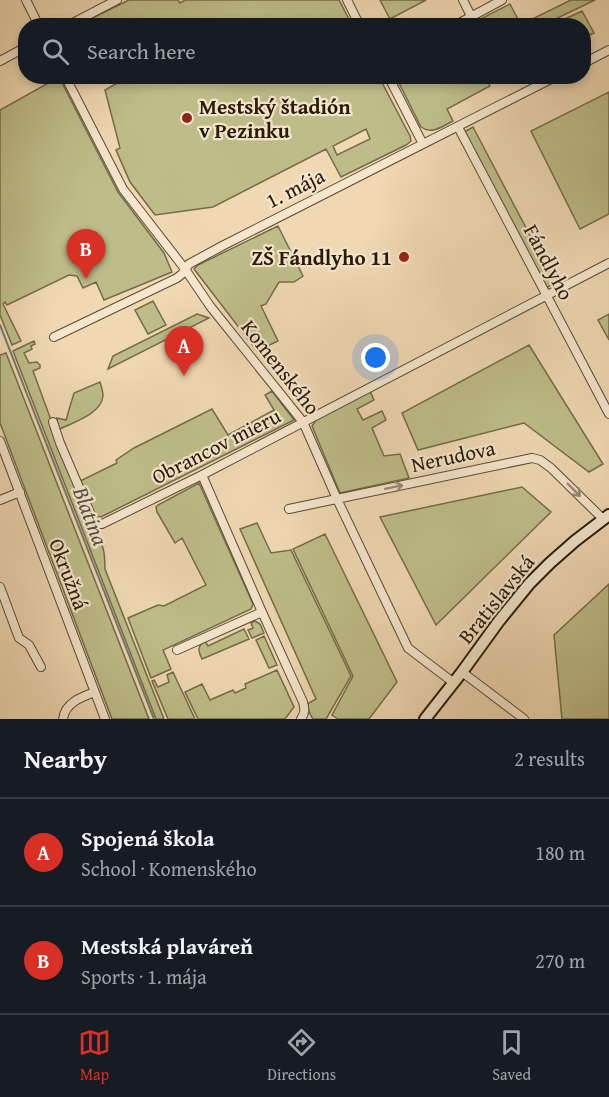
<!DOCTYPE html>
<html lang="en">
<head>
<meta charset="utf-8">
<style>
	:root { --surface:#171b24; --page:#242831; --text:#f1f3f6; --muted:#9ea1a6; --line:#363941; --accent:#d93025 }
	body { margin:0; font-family:"Gentium Book Plus",serif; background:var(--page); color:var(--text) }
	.you { position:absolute; left:376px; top:358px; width:21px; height:21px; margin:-15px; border:4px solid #fff; border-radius:50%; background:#1a73e8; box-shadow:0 0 0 9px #1a73e833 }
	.badge { display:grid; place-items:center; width:39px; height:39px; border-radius:50%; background:var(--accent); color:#fff; font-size:20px; font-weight:700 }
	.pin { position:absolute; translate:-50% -50px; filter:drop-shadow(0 2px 3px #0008) }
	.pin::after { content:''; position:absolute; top:32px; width:21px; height:18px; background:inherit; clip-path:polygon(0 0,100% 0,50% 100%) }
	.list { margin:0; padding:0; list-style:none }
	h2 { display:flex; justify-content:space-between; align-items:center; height:78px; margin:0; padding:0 24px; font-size:26px }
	h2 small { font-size:20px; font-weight:400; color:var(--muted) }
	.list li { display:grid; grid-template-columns:39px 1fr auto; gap:18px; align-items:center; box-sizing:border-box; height:108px; padding:0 24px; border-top:2px solid var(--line) }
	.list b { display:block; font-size:22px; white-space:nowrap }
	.list p { margin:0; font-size:20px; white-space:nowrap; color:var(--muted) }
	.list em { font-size:20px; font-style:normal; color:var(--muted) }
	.icon { flex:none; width:33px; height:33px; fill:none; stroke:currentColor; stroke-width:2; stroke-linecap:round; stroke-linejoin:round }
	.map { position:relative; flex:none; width:609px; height:719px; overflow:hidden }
	.search { position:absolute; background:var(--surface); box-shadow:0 3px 9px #0003; left:18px; right:18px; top:18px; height:66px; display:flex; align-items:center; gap:15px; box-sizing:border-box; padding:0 21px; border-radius:24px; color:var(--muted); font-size:22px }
	.sheet { height:294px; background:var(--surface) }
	nav { display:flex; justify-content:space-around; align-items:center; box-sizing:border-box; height:84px; border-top:2px solid var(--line); background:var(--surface); font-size:16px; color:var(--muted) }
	nav a { display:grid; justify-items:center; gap:3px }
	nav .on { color:var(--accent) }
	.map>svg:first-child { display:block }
	.green { fill:#bebd89; stroke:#746c48; stroke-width:1.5; fill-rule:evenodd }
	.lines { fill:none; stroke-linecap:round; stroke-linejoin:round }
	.stream { stroke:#707871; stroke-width:2 }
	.street-casing { stroke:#5a4a32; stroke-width:10 }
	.secondary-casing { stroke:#291a07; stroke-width:14 }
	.street { stroke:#f5e6cd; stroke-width:8 }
	.secondary { stroke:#f5e6cd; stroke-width:10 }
	.oneway { stroke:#998a74 }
	.poi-dot { fill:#8f2418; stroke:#f5e6cd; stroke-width:2 }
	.labels { text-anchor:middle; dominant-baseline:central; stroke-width:4.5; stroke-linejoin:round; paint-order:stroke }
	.poi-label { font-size:21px; font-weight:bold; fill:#291a07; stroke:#f5e6cd; text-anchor:start }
	.street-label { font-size:21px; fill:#291a07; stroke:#f5e6cd }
	.water-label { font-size:22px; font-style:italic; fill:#525145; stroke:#f5e6cd }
</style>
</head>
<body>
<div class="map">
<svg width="609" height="719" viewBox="0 0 609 719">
	<rect width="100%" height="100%" fill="#efd8b2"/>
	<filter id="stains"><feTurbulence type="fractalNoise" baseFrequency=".00333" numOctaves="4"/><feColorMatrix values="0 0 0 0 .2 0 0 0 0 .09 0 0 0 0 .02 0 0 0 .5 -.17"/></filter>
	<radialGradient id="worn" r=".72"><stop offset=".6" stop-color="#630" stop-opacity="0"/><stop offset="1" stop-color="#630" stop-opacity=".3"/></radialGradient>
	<path class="green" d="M129,0H178L180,3L185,0H339L352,25H78Z
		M380,0H426L390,19Z
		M571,0H595L543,25H525L524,23Z
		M510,4L521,25H469Z
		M582,11L594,33L584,38V26L552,25Z
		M59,77L118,192L164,253L172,272L104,300L96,282L83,288L77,276L69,275L7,305L5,302L3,304L21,341L12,345L0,315V110Z
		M116,77H379L410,136L411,141L406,145L341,177L326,149L213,207L155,215L130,182L116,150L120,148L105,90L119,82ZM366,129L370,139L337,155L333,146Z
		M396,77H485L490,86L447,109L453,121C443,126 432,135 421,127Z
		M609,92V214L580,229L531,131Z
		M473,127L555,283L546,288L464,132Z
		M278,226L303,276L294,282H279L266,304L261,306L278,341L257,351L194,269L198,265Z
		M153,301L166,325L148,334L135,310Z
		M197,314L209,318L108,369L113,356Z
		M609,314V340L598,320Z
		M34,341L35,344L31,346L32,349L24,353L29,363L37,362L40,365V368L33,371L91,529C104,541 105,553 105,569L164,719H156L13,351Z
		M529,345L603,464L589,472L524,423L418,450L402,413Z
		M6,353L149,719H112L0,423V355Z
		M100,382C101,386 103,391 103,396C101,414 74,422 60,429L58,425L57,418L66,420L74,393Z
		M272,391L294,420L101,517L94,515L80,481L117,463L116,460L134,448L212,409L228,435L274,410L265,395Z
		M370,391L374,400L357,409L363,420L382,411L386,420L372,428L384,456L400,454L409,478L340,493L312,426L316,420Z
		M199,483L253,604L251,609L163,650L171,669L151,678L128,618L158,605L164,606L206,585L182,538L175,543L157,512L156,507L158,505Z
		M522,487L551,512L436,625L380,517Z
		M257,523L271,553L291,550L351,676L326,719H313L310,714L307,704L316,699L240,529Z
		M325,534L397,682L369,719H338L332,715L353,676L293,549Z
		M609,584V719H562L554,635Z
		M255,621L260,624L264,633L252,638L248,630L253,628L251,623Z
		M244,629L249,639L202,659C198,651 197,646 205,641L208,646Z
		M264,636L277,665L269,668L256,640Z
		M277,670L294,707L285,719H198L185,692L202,684L210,700L233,690L235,693L246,688L245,684Z
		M173,672L195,719H168L152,681L154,680L158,687L169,682L167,675Z"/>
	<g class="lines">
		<path class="stream" d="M0,325L154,719"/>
		<defs>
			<path id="street" d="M26,0L39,26
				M347,0L360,26
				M463,0L471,16
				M67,26L117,0
				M454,26L502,0
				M0,61L26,47
				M584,63L609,50
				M65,76L123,189L185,269L210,306L303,422L337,499L408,648L454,683
				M388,76L423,144
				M458,127L609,414
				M54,337L177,278L182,274L189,264L224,245L557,76
				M53,422L60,443L93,520L97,524H102L202,475L609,263
				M0,441L105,719
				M202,475L262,612L303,702C305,709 305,713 301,719
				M0,500L20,492
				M289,509L532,458L540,460L551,468L603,519
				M0,587L19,638L29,645L41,667
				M177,650L262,612
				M462,672L524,719
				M63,719C65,703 81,697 95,692"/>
			<path id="secondary" d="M425,719L462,672L499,621L529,584L550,563L575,541L609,515"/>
		</defs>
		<use href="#street" class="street-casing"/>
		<use href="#secondary" class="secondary-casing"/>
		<use href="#street" class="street"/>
		<use href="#secondary" class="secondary"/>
	</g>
	<defs><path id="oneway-shaft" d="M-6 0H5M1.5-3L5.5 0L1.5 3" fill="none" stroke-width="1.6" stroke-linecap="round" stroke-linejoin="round" transform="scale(1.5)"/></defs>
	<g class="oneway">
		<use href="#oneway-shaft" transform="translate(394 487) rotate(-12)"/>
		<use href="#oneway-shaft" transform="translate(574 490) rotate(45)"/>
	</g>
	<g class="poi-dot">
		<circle cx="187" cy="118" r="6"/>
		<circle cx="404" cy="257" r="6"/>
	</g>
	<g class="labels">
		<g class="poi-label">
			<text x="199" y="106">Mestský štadión<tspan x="199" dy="24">v Pezinku</tspan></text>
			<text x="392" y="257" text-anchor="end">ZŠ Fándlyho 11</text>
		</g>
		<g class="street-label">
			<text transform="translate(295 188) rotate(-27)">1. mája</text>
			<text transform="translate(549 262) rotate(62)">Fándlyho</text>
			<text transform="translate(281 367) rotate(52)">Komenského</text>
			<text transform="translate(216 446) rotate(-27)">Obrancov mieru</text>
			<text transform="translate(453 456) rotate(-12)">Nerudova</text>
			<text transform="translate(69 574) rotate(69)">Okružná</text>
			<text transform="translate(496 599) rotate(-51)">Bratislavská</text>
		</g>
		<g class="water-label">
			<text transform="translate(91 516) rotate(69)">Blatina</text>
		</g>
	</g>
	<rect width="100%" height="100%" filter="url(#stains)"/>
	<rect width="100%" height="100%" fill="url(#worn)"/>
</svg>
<div class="you"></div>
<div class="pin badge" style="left:184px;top:376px">A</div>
<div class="pin badge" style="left:86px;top:279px">B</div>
<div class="search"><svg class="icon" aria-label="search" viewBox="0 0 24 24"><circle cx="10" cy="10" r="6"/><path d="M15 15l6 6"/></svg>Search here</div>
</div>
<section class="sheet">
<h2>Nearby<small>2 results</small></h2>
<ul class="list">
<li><span class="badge">A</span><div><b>Spojená škola</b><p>School · Komenského</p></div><em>180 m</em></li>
<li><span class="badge">B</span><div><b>Mestská plaváreň</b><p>Sports · 1. mája</p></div><em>270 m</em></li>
</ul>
</section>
<nav>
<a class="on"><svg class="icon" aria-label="map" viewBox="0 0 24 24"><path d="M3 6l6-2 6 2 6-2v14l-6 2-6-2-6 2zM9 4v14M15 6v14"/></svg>Map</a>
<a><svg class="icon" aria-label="directions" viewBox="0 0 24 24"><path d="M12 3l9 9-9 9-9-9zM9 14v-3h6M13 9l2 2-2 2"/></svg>Directions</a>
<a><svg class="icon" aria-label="saved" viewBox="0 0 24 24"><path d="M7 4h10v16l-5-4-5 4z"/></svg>Saved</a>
</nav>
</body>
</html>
